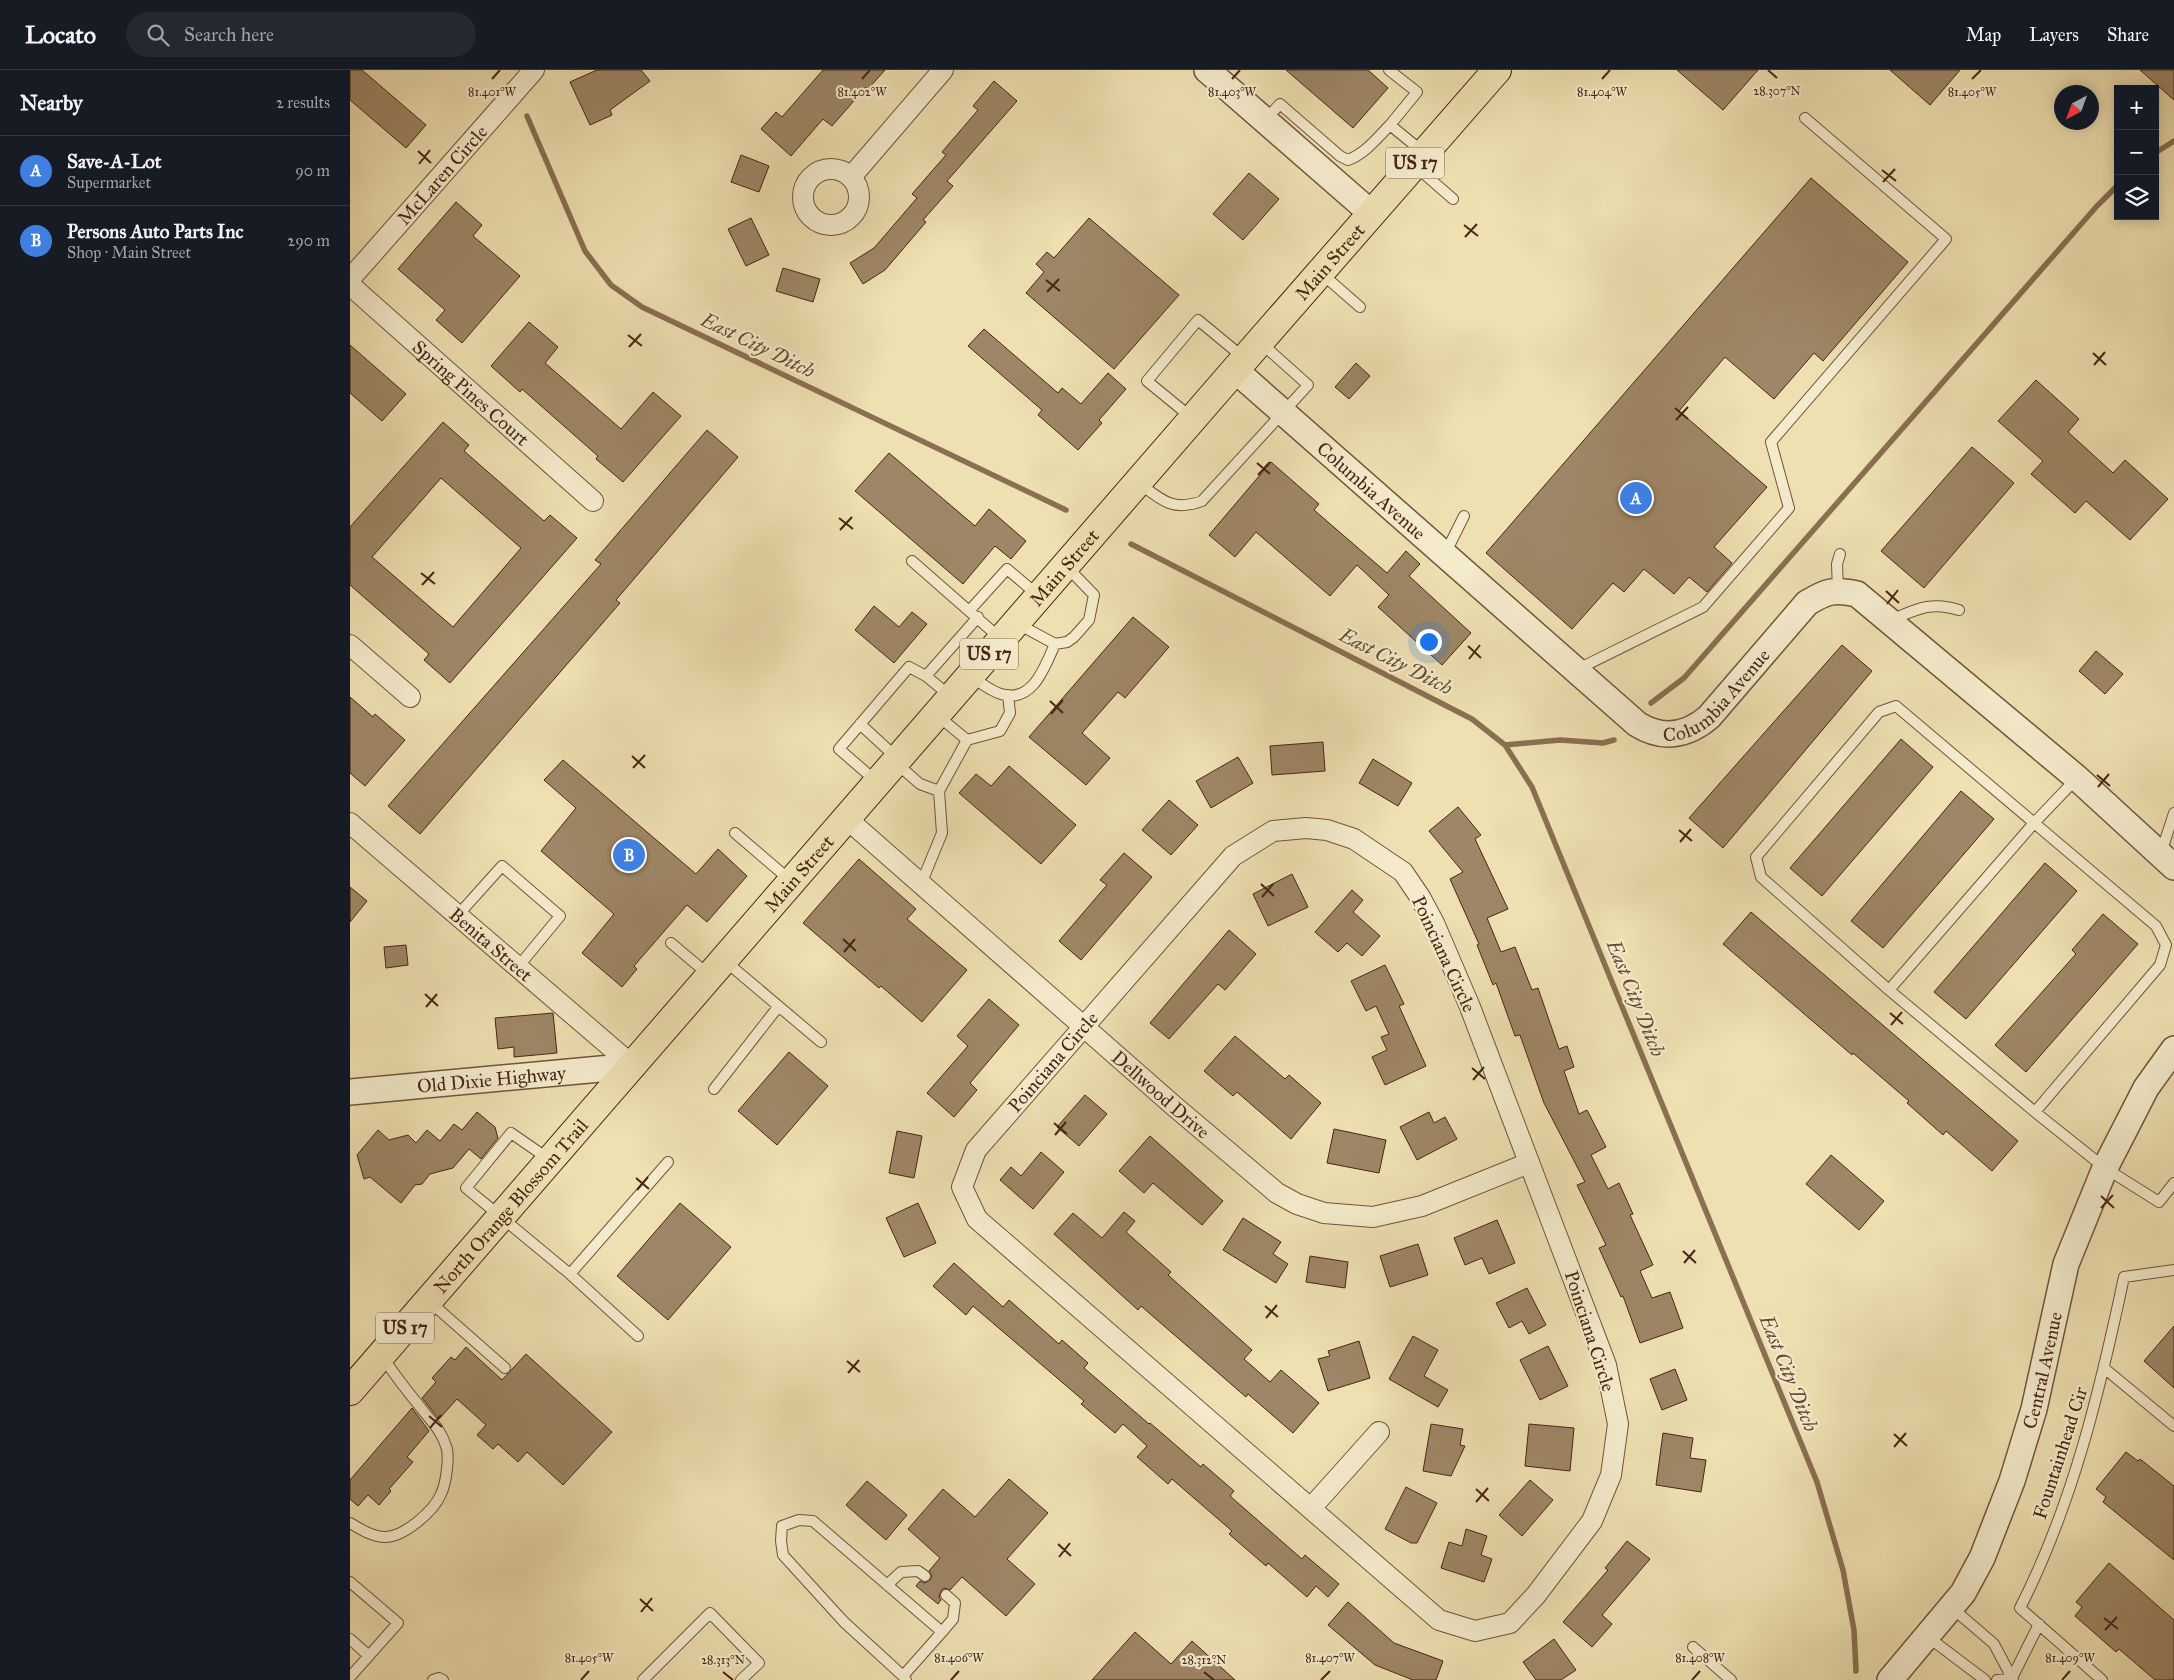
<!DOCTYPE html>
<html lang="en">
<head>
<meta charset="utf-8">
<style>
	:root { --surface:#171b24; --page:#242831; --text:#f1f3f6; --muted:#9ea1a6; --line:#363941; --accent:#7c3aed }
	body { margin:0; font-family:"IM FELL Great Primer",serif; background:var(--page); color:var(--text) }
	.controls { position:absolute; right:15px; top:15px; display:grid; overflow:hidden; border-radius:0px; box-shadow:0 2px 12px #0003 }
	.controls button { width:45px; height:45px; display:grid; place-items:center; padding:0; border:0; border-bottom:1px solid var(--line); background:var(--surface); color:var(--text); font:25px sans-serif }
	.compass { position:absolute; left:1704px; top:15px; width:45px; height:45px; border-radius:50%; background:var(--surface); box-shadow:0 2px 12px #0003; rotate:221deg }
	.you { position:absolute; left:1078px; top:571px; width:18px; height:18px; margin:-12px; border:4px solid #fff; border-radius:50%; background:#1a73e8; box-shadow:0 0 0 8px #1a73e833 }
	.badge { display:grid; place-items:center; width:32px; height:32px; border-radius:50%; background:var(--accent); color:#fff; font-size:16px; font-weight:700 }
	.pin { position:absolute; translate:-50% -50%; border:2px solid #fff; box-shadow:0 1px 5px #0006 }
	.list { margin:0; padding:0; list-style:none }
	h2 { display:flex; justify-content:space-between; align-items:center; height:65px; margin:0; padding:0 20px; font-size:21px }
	h2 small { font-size:16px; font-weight:400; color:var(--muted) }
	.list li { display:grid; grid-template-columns:32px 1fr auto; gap:15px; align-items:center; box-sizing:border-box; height:70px; padding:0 20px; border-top:1px solid var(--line) }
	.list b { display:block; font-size:19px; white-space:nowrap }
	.list p { margin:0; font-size:16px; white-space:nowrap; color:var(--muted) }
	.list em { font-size:16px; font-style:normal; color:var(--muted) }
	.icon { flex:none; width:28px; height:28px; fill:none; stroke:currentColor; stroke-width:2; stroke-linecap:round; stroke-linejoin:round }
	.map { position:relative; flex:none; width:1824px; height:1610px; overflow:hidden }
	header { display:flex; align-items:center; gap:30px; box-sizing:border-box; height:70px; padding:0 25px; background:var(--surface); border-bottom:1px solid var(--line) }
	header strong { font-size:24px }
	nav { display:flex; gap:28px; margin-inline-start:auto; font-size:18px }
	.search { width:350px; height:45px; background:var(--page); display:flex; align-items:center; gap:12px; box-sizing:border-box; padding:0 18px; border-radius:28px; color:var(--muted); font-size:19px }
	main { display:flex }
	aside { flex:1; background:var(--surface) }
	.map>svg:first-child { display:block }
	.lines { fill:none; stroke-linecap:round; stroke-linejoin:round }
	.stream { stroke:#8a6f52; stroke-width:5.5 }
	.building { fill:#9e8666; stroke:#482514; fill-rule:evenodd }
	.service-casing { stroke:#72543b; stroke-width:12 }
	.minor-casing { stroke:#72543b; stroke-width:22 }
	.tertiary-casing { stroke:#72543b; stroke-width:28 }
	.primary-casing { stroke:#482514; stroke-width:30 }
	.service { stroke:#f4ebcc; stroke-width:10 }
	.minor { stroke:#f4ebcc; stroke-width:20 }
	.tertiary { stroke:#f4ebcc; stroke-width:25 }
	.primary { stroke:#eee0b1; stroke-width:28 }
	.ticks { fill:none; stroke:#482514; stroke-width:2 }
	.labels { text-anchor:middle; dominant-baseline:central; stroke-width:4.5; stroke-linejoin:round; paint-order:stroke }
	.shield { fill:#f4ebcc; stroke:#7c604b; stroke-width:1 }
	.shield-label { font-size:18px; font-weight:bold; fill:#482514 }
	.street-label { font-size:19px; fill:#482514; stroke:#f4ebcc }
	.water-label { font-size:20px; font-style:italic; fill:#694a33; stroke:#f4ebcc }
	.ticks-label { font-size:12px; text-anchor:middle; fill:#482514; stroke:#f4ebcc; stroke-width:4.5; stroke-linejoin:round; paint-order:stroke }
</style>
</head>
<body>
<header>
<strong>Locato</strong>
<div class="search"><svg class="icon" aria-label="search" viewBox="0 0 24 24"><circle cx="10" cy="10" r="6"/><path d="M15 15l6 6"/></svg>Search here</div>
<nav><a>Map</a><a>Layers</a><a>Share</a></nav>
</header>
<main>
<aside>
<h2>Nearby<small>2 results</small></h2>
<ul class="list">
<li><span class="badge" style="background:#3f7fe0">A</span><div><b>Save-A-Lot</b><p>Supermarket</p></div><em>90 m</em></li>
<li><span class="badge" style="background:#3f7fe0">B</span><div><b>Persons Auto Parts Inc</b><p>Shop · Main Street</p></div><em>290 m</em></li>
</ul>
</aside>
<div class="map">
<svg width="1824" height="1610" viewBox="0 0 1824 1610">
	<rect width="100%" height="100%" fill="#eee0b1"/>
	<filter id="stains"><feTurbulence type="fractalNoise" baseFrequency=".004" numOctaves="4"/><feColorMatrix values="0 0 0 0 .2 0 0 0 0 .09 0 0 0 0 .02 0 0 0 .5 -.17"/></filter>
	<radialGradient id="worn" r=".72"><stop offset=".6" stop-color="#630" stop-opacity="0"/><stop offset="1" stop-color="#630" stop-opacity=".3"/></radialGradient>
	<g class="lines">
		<path class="stream" d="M177,46L235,181L261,215L292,237L716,440
			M1805,83L1824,71
			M781,474L1122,649L1155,675L1182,717L1467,1412L1493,1500L1504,1560L1506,1601
			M1301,633L1334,608L1747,136L1768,115
			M1155,675L1210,670L1253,673L1264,670"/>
	</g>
	<path class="building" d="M0,0H12L76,55L56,78L0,30Z
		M247,0H291L300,11L260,40L262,45L240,55L220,12Z
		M473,0H535L518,19L516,17L482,56L473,49L441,86L411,59L426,42L432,47Z
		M936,0H1018L1038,18L1003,58Z
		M1327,0H1408L1373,40Z
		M1540,0H1610L1580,35Z
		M1790,0H1824V30Z
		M644,11L667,31L597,111L603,116L573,150L576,152L535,200L513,214L500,193L524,178L567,128L562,124L596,85L592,82L628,40L623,36Z
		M391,85L419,96L409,122L381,112Z
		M899,103L929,129L893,170L863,144Z
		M1461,108L1558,192L1473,291L1464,283L1424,329L1375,287L1329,341L1417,417L1364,477L1382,493L1357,522L1339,507L1324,524L1294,499L1274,522L1263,513L1222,559L1136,483Z
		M106,132L132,155L123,166L170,206L112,273L86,250L95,240L48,199Z
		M401,148L419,185L396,196L378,159Z
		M739,148L829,225L764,299L676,223L694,202L686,194L697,182L704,188Z
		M433,198L470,209L463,232L426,221Z
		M179,252L208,277L195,293L271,359L303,322L331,346L273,412L246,389L248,386L172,319L170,322L141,296Z
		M634,259L708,323L712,318L731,334L758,303L776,319L749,350L752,353L728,380L688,345L692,340L618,276Z
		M0,275L56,324L32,351L0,323Z
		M1006,293L1020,306L999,329L985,317Z
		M1686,310L1729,349L1718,362L1763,403L1775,390L1818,429L1780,470L1736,431L1725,443L1681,404L1693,391L1648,351Z
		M93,352L119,375L114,381L194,451L200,445L227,468L100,613L74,590L79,584L0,515V457ZM91,408L171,478L103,557L22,487Z
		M357,360L388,387L266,530L270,533L70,764L38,736L251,494L245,490Z
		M1622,377L1664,413L1574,518L1531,481Z
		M539,383L625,456L639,439L676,471L661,489L645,476L613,514L505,421Z
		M921,392L969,434L964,440L1037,503L1056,481L1070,494L1059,506L1121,563L1092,595L1028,537L1039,525L1007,495L980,526L906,462L885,487L859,465Z
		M524,536L549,557L562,542L577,554L544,593L505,560Z
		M783,547L819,577L775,628L768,622L732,663L760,688L736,715L679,667Z
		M1492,575L1522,601L1373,778L1339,748Z
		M1746,581L1773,604L1755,624L1729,601Z
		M0,627L23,647L25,644L55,670L15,716L0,703Z
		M1551,669L1583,697L1472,826L1440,798Z
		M973,672L975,701L922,705L920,676Z
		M888,687L903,713L861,738L846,711Z
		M1023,689L1062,713L1048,736L1009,713Z
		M213,690L346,804L368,779L397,806L357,852L337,835L284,896L287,899L272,917L232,883L264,844L191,781L226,738L194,710Z
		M659,696L726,755L691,794L609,723L626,704L641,716Z
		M1611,721L1644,749L1533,878L1501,851Z
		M819,730L848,755L821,785L792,760Z
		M1108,737L1131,765L1125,769L1158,839L1137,848L1151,882L1165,877L1182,920L1188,918L1209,979L1217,976L1224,997L1214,1001L1229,1044L1237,1040L1256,1077L1241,1085L1258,1119L1269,1113L1283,1144L1280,1145L1303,1195L1290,1201L1302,1228L1320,1222L1333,1258L1290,1273L1273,1226L1271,1227L1249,1178L1256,1175L1227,1115L1235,1112L1194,1033L1170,965L1165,966L1146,913L1143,915L1127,875L1129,874L1100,809L1113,802L1079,761Z
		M774,783L802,807L731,890L709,871L757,815L750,810Z
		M509,789L566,839L557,849L617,900L572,952L531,916L529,918L453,853Z
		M1695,793L1727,821L1616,949L1584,922Z
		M942,804L958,837L918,856L903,824Z
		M0,817L17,831L0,852Z
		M1002,820L1013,830L1003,842L1030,866L1012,886L997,873L988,882L965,862Z
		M1401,842L1668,1071L1642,1101L1596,1061L1593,1065L1557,1033L1559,1031L1503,983L1502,985L1373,874Z
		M1753,844L1788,874L1676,1002L1645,975L1726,884L1722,880Z
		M879,860L906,884L875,920L868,914L819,969L800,953Z
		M56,875L58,895L36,898L34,877Z
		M1035,895L1054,934L1049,936L1076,996L1035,1015L1022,987L1037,980L1031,967L1039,964L1026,936L1016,941L1001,911Z
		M639,929L669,955L620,1013L627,1020L604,1047L577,1023L618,976L607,966Z
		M203,943L207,983L164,987V977L148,979L145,948Z
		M885,966L935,1009L939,1005L971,1033L941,1069L887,1022L883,1026L854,1001Z
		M439,982L478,1016L427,1075L388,1041Z
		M735,1025L757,1044L729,1076L707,1057Z
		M127,1042L145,1057L148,1068L131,1089L119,1079L103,1098L80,1104L72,1114L65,1115L51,1133L20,1107L14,1109L7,1085L28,1060L39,1070L58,1065L66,1073L77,1060L90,1071L104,1054L112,1060Z
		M1079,1042L1084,1053L1095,1047L1107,1069L1067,1090L1050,1057Z
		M984,1059L1036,1070L1029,1103L977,1093Z
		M547,1061L572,1066L564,1108L539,1103Z
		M800,1066L873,1131L852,1155L803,1113L794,1123L769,1101Z
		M691,1082L714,1102L683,1139L650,1110L661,1097L671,1106Z
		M1481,1085L1534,1131L1509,1160L1456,1114Z
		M330,1133L381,1177L318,1250L267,1206Z
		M568,1133L586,1173L554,1187L536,1148Z
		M774,1142L785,1151L776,1162L821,1202L818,1205L902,1280L894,1289L920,1312L931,1300L969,1333L943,1363L898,1324L896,1327L791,1236L788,1240L704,1164L723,1143L752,1168Z
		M893,1148L931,1172L923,1184L938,1194L926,1213L873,1180Z
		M1147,1150L1165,1193L1139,1204L1132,1188L1115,1195L1104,1168Z
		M1068,1174L1078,1205L1040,1217L1030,1186Z
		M960,1186L998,1192L995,1218L956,1212Z
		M604,1193L653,1237L659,1230L709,1274L712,1270L738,1293L734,1298L799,1354L800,1353L851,1397L853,1394L884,1421L880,1426L952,1489L955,1485L989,1514L978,1527L966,1516L957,1527L918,1493L916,1496L879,1464L882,1461L822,1409L818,1414L787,1387L797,1376L773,1354L765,1363L731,1334L734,1331L623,1236L616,1245L583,1216Z
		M1177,1218L1196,1255L1179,1264L1172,1251L1159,1258L1146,1233Z
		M1824,1256V1318L1794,1291Z
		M1063,1266L1088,1280L1074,1306L1098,1320L1088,1337L1039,1309Z
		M1009,1271L1020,1308L978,1321L968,1289L980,1286L978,1281Z
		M1198,1276L1218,1316L1190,1330L1170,1290Z
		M116,1277L152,1310L176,1284L262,1362L213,1415L177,1382L168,1392L148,1374L143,1379L127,1365L136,1355L107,1329L89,1349L72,1328L86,1312L82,1308L101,1287L105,1290Z
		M1325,1299L1337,1330L1312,1340L1300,1309Z
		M62,1338L79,1361L57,1387L63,1392L39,1419L41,1421L29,1435L18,1425L8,1436L0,1429V1410Z
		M1081,1354L1113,1359L1110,1375L1115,1376L1101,1406L1073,1401Z
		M1179,1354L1224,1358L1220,1401L1175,1396Z
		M1313,1363L1343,1368L1340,1388L1356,1390L1351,1422L1306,1415Z
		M1776,1382L1788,1391L1790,1389L1824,1416V1490L1753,1432L1756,1427L1746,1419Z
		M659,1409L698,1443L657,1489L685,1514L656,1546L612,1507L600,1520L594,1518L591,1521L589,1527L591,1530L588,1534L566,1516L570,1511L575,1513L580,1510L582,1506L579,1501L590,1488L558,1459L593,1419L625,1447Z
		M1180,1410L1203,1430L1172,1466L1149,1445Z
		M517,1411L557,1445L536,1470L496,1435Z
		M1056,1417L1087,1433L1067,1473H1061L1035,1459Z
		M1116,1459L1137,1466L1131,1485L1142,1489L1134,1512L1091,1498L1099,1472L1112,1476Z
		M1277,1471L1300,1489L1252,1545L1262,1554L1242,1577L1213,1552L1258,1500L1255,1498Z
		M1759,1493L1824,1550V1610H1805L1769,1579L1766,1582L1725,1546L1732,1537L1726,1532Z
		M998,1532L1044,1573L1093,1591L1086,1610H1063L1025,1595L978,1555Z
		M785,1562L821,1594L842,1571L885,1610H742Z
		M1204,1569L1226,1600L1211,1610H1186L1173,1592Z"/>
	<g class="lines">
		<defs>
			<path id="service" d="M1039,0L1067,22L1040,55L1073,82
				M915,50L930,34L990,86L998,90C1016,83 1027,68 1040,55
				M1064,95L1103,129
				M971,203L1010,237
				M842,348L797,311L848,250L894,288
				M789,413C811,430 823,442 852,431L958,315L910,272
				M1095,484L1114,446
				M562,491L651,569
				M1488,520L1487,494L1490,484
				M620,540L657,499L689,526
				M1541,550C1567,539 1581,531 1609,540
				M668,554L705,574L717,572L724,567L739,550L744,525L717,497
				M1226,600L1353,537L1439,438L1421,372L1596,169L1455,48
				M576,606L628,547
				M620,606C630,612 640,621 651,624C683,634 695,596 705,574
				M587,645L617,670L650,661L660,643L658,625
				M510,654L547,688
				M547,694L570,714L589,721
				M527,712L489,679L559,597L576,606L600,626
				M385,763L441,811
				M1811,783L1824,743
				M571,814L592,763L589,721L617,670
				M108,845L152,796L210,846L168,897
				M321,873L359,905
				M375,891L471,972
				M1539,920L1684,753L1727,708
				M364,1019L428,937
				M1685,1042L1810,895L1816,875L1806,856L1546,636L1529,642L1406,787L1411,807L1539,920L1685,1042L1755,1098L1809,1132L1824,1113
				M200,1090L161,1063L116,1118L220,1204L318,1092
				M220,1204L288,1266
				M79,1231L155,1298
				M1754,1298L1824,1356
				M0,1453C10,1459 23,1467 35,1467C54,1467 84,1441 91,1424C96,1414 100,1386 96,1376C91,1360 81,1351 71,1338C57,1321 44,1304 32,1286
				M0,1512L48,1553L0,1607
				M537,1515L551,1502L568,1501L575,1506
				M1601,1537L1644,1574L1663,1610
				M592,1562L603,1549L605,1533L596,1525
				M1578,1567L1635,1610
				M0,1569L19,1586
				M1343,1577L1381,1610
				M553,1606L494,1552L433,1485L431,1471L432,1456L449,1450L463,1451L592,1562L553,1606L556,1610
				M83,1610L89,1608L93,1610
				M293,1610L360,1543L409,1593L391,1610
				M1647,1610L1662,1609
				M1661,1610L1689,1554
				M1752,1610L1670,1538C1723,1434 1750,1320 1774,1207L1824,1200"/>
			<g id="minor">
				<circle cx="481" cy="127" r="28"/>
				<path d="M501,107L593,0"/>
				<path id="s1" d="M0,209L184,0"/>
				<path id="s2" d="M0,215L243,431"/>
				<path d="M0,575L60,627"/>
				<path id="s3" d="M496,748L824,1036L927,1123L947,1134L974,1143L1023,1147L1072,1136L1179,1093"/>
				<path id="s4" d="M0,753L283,996"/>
				<path d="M956,758L977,760L1004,769L1053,802L1070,827L1084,853L1120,937L1256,1295L1268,1354L1261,1405L1242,1451L1186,1525L1160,1553L1125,1561L1089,1550L627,1149L612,1117L626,1080L883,786L923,761Z"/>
				<path d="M961,1438L1029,1362"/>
			</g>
			<g id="tertiary">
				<path d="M857,0L1021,143"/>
				<path id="s5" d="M885,300L1287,654C1312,670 1337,666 1359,647L1457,533C1477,521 1483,519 1507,524L1727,708L1824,797"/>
				<path id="s6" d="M0,1022L283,996"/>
				<path id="s7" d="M1540,1610L1613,1523L1632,1488L1662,1411L1684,1339L1716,1194L1755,1098L1796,1018L1824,979"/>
			</g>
			<g id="primary">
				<path id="s8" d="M0,1321L885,300L1147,0"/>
			</g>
		</defs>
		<use href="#service" class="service-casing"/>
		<use href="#minor" class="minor-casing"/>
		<use href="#tertiary" class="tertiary-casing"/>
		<use href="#primary" class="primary-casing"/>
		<use href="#service" class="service"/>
		<use href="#minor" class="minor"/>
		<use href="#tertiary" class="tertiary"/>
		<use href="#primary" class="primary"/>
	</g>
	<path class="ticks" d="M1418,0L1427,8M142,9L150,0M512,9L520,0M882,9L890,0M1252,9L1260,0M1622,9L1631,0M68,81L81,93M69,94L80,80M1532,100L1546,111M1533,112L1545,99M1114,155L1128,166M1115,167L1127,154M696,210L710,221M697,222L709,209M278,265L292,276M279,277L291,264M1743,283L1756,295M1744,295L1755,282M1325,338L1338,349M1326,350L1338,337M907,393L920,404M908,405L920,392M489,448L503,459M490,460L502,447M71,503L85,514M72,515L84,502M1536,521L1549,533M1537,534L1548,520M1118,576L1131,588M1119,589L1130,575M700,631L713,643M701,644L713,630M282,686L295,698M283,698L295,685M1747,705L1760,716M1748,717L1759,704M1329,760L1342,771M1330,772L1341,759M911,814L924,826M912,827L923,814M493,869L506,881M494,882L505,869M75,924L88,936M76,937L87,924M1540,943L1553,954M1541,955L1552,942M1122,998L1135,1009M1123,1010L1134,997M704,1053L717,1064M705,1065L716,1052M286,1108L299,1119M287,1120L298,1107M1751,1126L1764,1138M1751,1138L1763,1125M1333,1181L1346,1193M1334,1193L1345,1180M915,1236L928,1247M916,1248L927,1235M497,1291L510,1302M498,1303L509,1290M79,1346L92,1357M80,1358L91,1345M1544,1364L1557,1376M1544,1377L1556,1363M1126,1419L1139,1431M1126,1432L1138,1418M708,1474L721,1486M709,1487L720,1473M290,1529L303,1541M291,1542L302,1528M1754,1548L1768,1559M1755,1560L1767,1547M373,1602L383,1610M854,1602L864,1610M231,1610L239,1601M601,1610L609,1601M971,1610L980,1601M1342,1610L1350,1601M1712,1610L1720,1601"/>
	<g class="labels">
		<g class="shield">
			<rect x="1036" y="77.5" width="58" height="31" rx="4"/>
			<rect x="610" y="568.5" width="58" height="31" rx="4"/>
			<rect x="26" y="1242.5" width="58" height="31" rx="4"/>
		</g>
		<g class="shield-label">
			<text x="1065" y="93">US 17</text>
			<text x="639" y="584">US 17</text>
			<text x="55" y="1258">US 17</text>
		</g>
		<g class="street-label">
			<text stroke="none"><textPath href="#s1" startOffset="139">McLaren Circle</textPath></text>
			<text stroke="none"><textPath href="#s8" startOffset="1495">Main Street</textPath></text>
			<text stroke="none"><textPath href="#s2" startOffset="162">Spring Pines Court</textPath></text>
			<text stroke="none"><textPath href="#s5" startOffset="182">Columbia Avenue</textPath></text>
			<text stroke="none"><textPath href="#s8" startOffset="1090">Main Street</textPath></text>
			<text stroke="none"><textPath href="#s5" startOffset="632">Columbia Avenue</textPath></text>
			<text stroke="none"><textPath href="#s8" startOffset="685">Main Street</textPath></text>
			<text stroke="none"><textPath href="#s4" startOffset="186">Benita Street</textPath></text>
			<text transform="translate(1094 884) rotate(65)">Poinciana Circle</text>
			<text transform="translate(703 992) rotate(-49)">Poinciana Circle</text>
			<text stroke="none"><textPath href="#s6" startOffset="142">Old Dixie Highway</textPath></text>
			<text stroke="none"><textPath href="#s3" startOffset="419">Dellwood Drive</textPath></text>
			<text stroke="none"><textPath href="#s8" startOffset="245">North Orange Blossom Trail</textPath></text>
			<text transform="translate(1240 1261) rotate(72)">Poinciana Circle</text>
			<text stroke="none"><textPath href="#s7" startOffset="351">Central Avenue</textPath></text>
			<text transform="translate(1710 1383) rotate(-72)">Fountainhead Cir</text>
		</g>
		<g class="water-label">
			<text transform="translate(408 275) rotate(26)">East City Ditch</text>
			<text transform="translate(1046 591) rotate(27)">East City Ditch</text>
			<text transform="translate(1286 928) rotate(68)">East City Ditch</text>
			<text transform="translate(1439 1303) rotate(68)">East City Ditch</text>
		</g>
	</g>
	<g class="ticks-label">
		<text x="1427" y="25">28.307°N</text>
		<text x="142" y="26">81.401°W</text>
		<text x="512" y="26">81.402°W</text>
		<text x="882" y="26">81.403°W</text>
		<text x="1252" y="26">81.404°W</text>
		<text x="1622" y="26">81.405°W</text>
		<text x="239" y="1592">81.405°W</text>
		<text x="609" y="1592">81.406°W</text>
		<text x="980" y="1592">81.407°W</text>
		<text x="1350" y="1592">81.408°W</text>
		<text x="1720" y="1592">81.409°W</text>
		<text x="373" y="1594">28.313°N</text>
		<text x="854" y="1594">28.312°N</text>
	</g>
	<rect width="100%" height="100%" filter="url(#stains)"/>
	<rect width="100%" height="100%" fill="url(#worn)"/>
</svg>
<div class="controls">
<button>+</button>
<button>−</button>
<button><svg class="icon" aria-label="layers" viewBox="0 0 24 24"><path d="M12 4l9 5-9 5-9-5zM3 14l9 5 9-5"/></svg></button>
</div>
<svg class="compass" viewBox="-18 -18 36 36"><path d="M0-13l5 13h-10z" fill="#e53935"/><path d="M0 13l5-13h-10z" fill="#9ea1a6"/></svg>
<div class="you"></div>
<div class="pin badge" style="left:1286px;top:428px;background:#3f7fe0">A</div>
<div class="pin badge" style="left:279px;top:785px;background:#3f7fe0">B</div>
</div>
</main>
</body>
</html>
